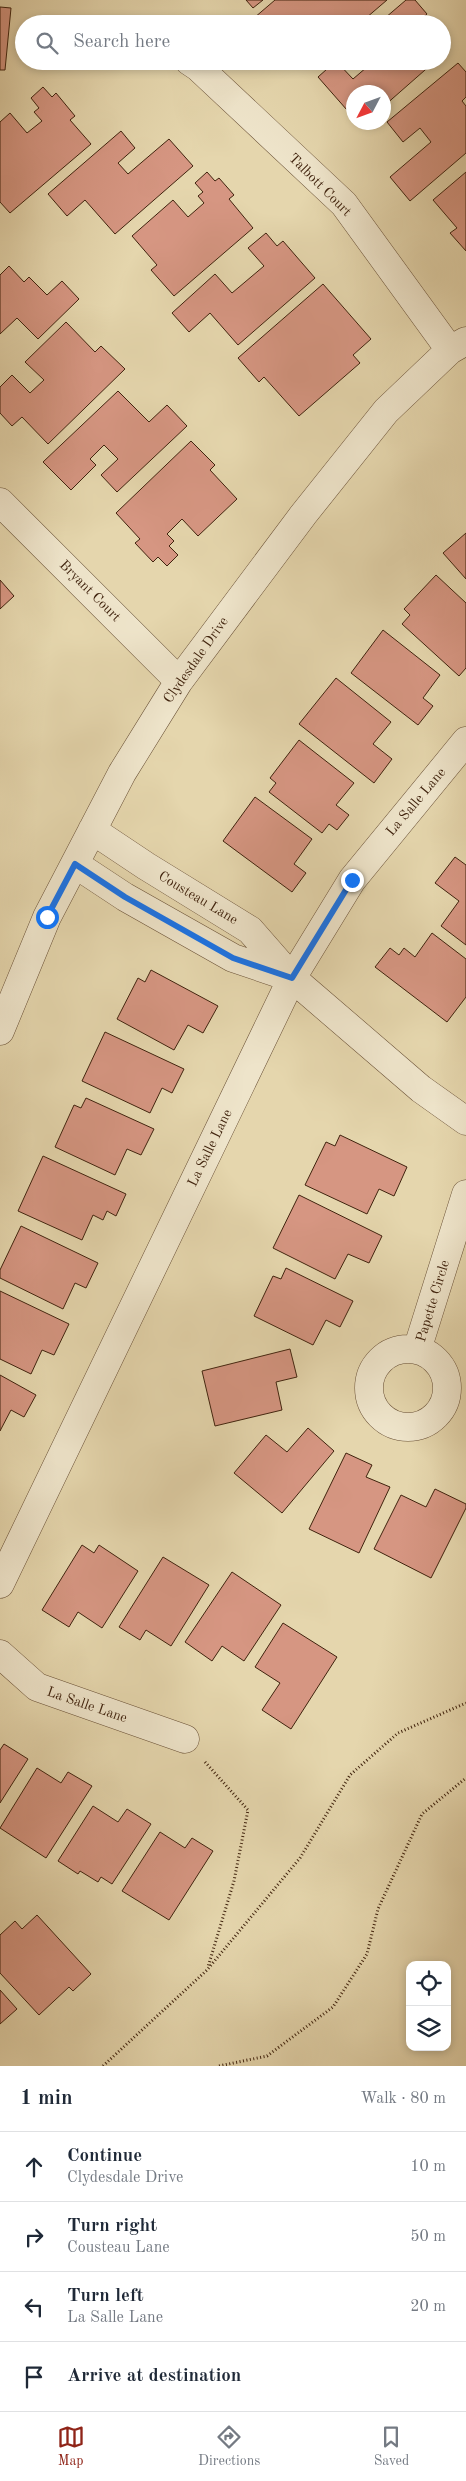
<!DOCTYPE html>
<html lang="en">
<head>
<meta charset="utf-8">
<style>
	:root { --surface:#fff; --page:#f2f2f3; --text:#1f2937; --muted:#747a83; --line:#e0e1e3; --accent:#8f2418 }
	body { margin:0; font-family:"Old Standard TT",serif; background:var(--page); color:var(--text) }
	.controls { position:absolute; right:15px; bottom:15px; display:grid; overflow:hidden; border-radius:10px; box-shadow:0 2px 8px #0003 }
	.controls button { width:45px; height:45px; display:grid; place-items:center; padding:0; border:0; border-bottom:1px solid var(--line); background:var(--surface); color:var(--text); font:25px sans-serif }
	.compass { position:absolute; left:346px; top:85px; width:45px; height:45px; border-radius:50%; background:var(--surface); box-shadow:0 2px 8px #0003; rotate:229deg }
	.stop { position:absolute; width:15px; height:15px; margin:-11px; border:4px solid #1a73e8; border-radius:50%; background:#fff }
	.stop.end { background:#1a73e8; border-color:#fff; box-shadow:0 1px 5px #0008 }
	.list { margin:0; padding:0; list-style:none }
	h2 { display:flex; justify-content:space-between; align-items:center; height:65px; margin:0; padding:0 20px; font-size:21px }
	h2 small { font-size:16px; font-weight:400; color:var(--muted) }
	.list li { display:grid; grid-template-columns:32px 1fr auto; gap:15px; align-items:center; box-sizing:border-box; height:70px; padding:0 20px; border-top:1px solid var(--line) }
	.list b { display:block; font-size:19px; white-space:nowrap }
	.list p { margin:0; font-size:16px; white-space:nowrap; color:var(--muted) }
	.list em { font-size:16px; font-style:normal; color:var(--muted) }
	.icon { flex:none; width:28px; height:28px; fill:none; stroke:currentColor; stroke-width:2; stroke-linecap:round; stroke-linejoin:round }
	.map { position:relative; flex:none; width:466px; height:2066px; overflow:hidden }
	.search { position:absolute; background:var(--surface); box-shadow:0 2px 8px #0003; left:15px; right:15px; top:15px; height:55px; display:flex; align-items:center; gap:12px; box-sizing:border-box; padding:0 18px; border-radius:28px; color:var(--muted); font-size:19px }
	.sheet { height:345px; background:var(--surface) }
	nav { display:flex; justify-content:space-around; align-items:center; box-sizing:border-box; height:70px; border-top:1px solid var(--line); background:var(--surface); font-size:14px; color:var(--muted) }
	nav a { display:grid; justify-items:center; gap:2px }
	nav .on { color:var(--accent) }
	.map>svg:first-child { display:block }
	.building { fill:#d69682; stroke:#40230e }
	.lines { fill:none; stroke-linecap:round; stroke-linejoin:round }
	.minor-casing { stroke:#695036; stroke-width:29 }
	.path { stroke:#40230e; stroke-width:3; stroke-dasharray:1 2.5; stroke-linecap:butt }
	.minor { stroke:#eee4ca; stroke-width:28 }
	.route { stroke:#1a73e8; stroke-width:6 }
	.labels { text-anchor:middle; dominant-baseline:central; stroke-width:4.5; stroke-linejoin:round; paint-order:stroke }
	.street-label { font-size:14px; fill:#40230e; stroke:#eee4ca }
</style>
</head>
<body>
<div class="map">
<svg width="466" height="2066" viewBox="0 0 466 2066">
	<rect width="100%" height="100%" fill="#e5d6ad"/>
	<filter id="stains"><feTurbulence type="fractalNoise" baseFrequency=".004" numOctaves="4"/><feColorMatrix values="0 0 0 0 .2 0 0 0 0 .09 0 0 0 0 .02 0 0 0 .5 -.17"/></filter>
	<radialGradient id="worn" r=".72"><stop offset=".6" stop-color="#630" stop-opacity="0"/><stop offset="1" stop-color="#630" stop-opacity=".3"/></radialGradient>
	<path class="building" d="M246,0H263L253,8Z
		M275,0H387L359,24H318L313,18L306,24H247Z
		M406,0H415L427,14L416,24H378Z
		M0,7L11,8L5,70H0Z
		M336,61L353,79L374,61H431L433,63L384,106V92H354V118L318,77Z
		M458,63L466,72V97L462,101L466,106V153L410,201L390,177L431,142L420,128L403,142L387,122Z
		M43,87L52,97L56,93L75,116L70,120L91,144L10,213L0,202V122L10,113L27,133L42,121L34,112L39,108L31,98Z
		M121,131L135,148L118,163L128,174L169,139L193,166L115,234L85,200L67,216L48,194Z
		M207,172L215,181L219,178L234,195L229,199L253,228L174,296L151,270L157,265L132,236L173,200L188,217L204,203L198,196L203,192L195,183Z
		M466,172V251L450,233L457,228L433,200Z
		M266,233L277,246L283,241L315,278L238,345L210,313L189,332L172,313L215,274L232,293L264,266L248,248Z
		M9,266L24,282L29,277L47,295L62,281L79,299L38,339L17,318L0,334V275Z
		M323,284L371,339L353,355L360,363L299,416L264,377L259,382L238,358Z
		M66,322L95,352L101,346L125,369L48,444L22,417L12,426L0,413V387L12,375L30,393L44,380L25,362Z
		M118,391L149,422L167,405L187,426L117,492L101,475L118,459L104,445L90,459L96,465L71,490L43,462Z
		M191,441L215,465L210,470L237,499L198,536L182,519L167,534L174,541L169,546L178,555L167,566L158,557L153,562L135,543L140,539L116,513Z
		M466,533V579L443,553Z
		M436,575L466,603V668L459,676L402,624L410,615L404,609Z
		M0,580L14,596L0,609Z
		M383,630L440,675L423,698L433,706L418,725L351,673Z
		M336,678L391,722L373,744L392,759L374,783L299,724Z
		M299,740L354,783L336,805L349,815L337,830L329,824L322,833L269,792L276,783L270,778Z
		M255,797L312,839L294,864L306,873L292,892L223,841Z
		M455,857L466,865V945L441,926L459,901L435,883Z
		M432,933L466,959V997L447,1022L375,967L390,948L399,955L404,948L415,957Z
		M151,970L218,1006L203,1033L188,1025L174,1050L117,1019L138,978L145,982Z
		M105,1032L184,1069L172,1093L162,1088L150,1113L82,1081Z
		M86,1098L154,1129L141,1155L127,1149L115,1175L55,1147L74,1105L81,1108Z
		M340,1135L407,1167L394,1196L379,1189L367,1214L305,1185L326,1142L335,1146Z
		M43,1156L126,1194L116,1216L107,1211L103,1220L93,1215L82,1240L18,1211Z
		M299,1195L382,1236L369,1263L348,1254L335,1279L273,1248Z
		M21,1226L98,1263L86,1288L75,1283L63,1309L0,1278V1270Z
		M286,1268L353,1301L340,1327L326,1320L313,1345L254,1316L273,1276L281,1279Z
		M0,1291L69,1324L54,1355L42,1350L31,1374L0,1359Z
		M290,1349L297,1377L276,1382L282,1410L215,1426L202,1371Z
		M0,1375L36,1395L24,1417L11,1410L0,1431Z
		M308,1428L334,1451L282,1513L234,1473L266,1435L287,1452Z
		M346,1453L372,1465L366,1477L390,1487L359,1553L309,1529Z
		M435,1489L466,1504V1508L431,1578L374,1549L401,1495L426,1507Z
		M82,1545L94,1553L99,1545L138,1571L102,1628L78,1612L69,1627L42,1610Z
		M163,1557L209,1585L171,1646L146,1630L140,1640L119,1627Z
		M232,1572L281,1605L244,1661L222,1646L212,1661L185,1642Z
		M283,1623L337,1657L291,1729L262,1710L280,1683L255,1667Z
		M4,1744L28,1759L0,1803V1750Z
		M37,1768L61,1783L68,1772L92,1786L46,1858L0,1828Z
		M93,1806L118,1822L127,1809L151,1824L112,1884L101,1877L98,1882L80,1871L78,1874L58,1861Z
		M160,1832L185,1848L192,1838L213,1851L169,1920L122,1891Z
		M37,1915L91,1974L73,1991L69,1987L39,2015L0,1973V1935L15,1921L22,1929Z
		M0,1990L17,2009L0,2024Z"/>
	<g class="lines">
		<defs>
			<path id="minor" d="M189,61L198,67L344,204L450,350
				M0,502L179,681
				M75,864L125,897L233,958L292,978L250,930L146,866L92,830
				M292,978L421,1089L466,1121
				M0,1031L47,917L122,773L179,681L303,515L386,411L450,350L466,341
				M369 1388a39 39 0 1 1 78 0a39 39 0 1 1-78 0Z
				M417,1350L466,1194
				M0,1584L292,978L352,880L466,741
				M0,1654L37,1687L185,1739"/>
		</defs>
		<use href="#minor" class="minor-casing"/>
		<path class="path" d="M205,1762L248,1810L234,1881L208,1967
			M103,2066L207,1970L300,1858L350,1775L398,1733L466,1703
			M219,2066L267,2056L333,2007L367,1954L378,1909L422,1814L466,1778"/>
		<use href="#minor" class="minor"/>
	</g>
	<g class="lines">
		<path class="route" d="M47,917L75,864L125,897L233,958L292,978L352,880"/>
	</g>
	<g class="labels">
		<g class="street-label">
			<text transform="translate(320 185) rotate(45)">Talbott Court</text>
			<text transform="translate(90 591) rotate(45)">Bryant Court</text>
			<text transform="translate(196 660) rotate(-55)">Clydesdale Drive</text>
			<text transform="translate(416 802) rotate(-50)">La Salle Lane</text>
			<text transform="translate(198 898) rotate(31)">Cousteau Lane</text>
			<text transform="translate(210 1148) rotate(-64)">La Salle Lane</text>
			<text transform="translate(433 1301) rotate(-73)">Papette Circle</text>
			<text transform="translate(87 1705) rotate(19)">La Salle Lane</text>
		</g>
	</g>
	<rect width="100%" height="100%" filter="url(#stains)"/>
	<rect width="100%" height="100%" fill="url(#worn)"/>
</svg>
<div class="controls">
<button><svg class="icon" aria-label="locate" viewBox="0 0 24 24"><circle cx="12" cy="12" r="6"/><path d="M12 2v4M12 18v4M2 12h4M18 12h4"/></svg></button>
<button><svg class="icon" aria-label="layers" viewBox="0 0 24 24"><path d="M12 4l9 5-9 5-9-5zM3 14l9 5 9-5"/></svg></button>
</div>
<svg class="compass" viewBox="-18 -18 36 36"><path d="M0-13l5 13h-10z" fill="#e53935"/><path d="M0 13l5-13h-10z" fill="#747a83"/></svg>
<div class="stop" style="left:47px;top:917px"></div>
<div class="stop end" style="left:352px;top:880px"></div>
<div class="search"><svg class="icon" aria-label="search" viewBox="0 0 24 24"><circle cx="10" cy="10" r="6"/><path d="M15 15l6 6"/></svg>Search here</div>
</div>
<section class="sheet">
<h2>1 min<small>Walk · 80 m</small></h2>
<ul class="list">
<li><svg class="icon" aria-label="ahead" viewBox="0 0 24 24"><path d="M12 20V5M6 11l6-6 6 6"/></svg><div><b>Continue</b><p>Clydesdale Drive</p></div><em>10 m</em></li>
<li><svg class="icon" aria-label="right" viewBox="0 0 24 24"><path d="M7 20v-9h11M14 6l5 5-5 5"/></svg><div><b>Turn right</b><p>Cousteau Lane</p></div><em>50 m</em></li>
<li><svg class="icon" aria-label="left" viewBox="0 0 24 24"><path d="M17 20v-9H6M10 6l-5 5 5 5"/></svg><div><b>Turn left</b><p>La Salle Lane</p></div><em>20 m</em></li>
<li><svg class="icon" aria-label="arrive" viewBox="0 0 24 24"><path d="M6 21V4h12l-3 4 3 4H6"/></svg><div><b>Arrive at destination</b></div></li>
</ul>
</section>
<nav>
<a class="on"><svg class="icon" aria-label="map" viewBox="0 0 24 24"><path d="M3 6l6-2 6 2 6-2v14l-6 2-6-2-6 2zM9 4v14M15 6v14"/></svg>Map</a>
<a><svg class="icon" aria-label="directions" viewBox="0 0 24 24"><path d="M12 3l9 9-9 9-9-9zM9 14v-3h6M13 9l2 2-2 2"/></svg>Directions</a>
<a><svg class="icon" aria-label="saved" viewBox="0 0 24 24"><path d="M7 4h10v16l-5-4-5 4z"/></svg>Saved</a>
</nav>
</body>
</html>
